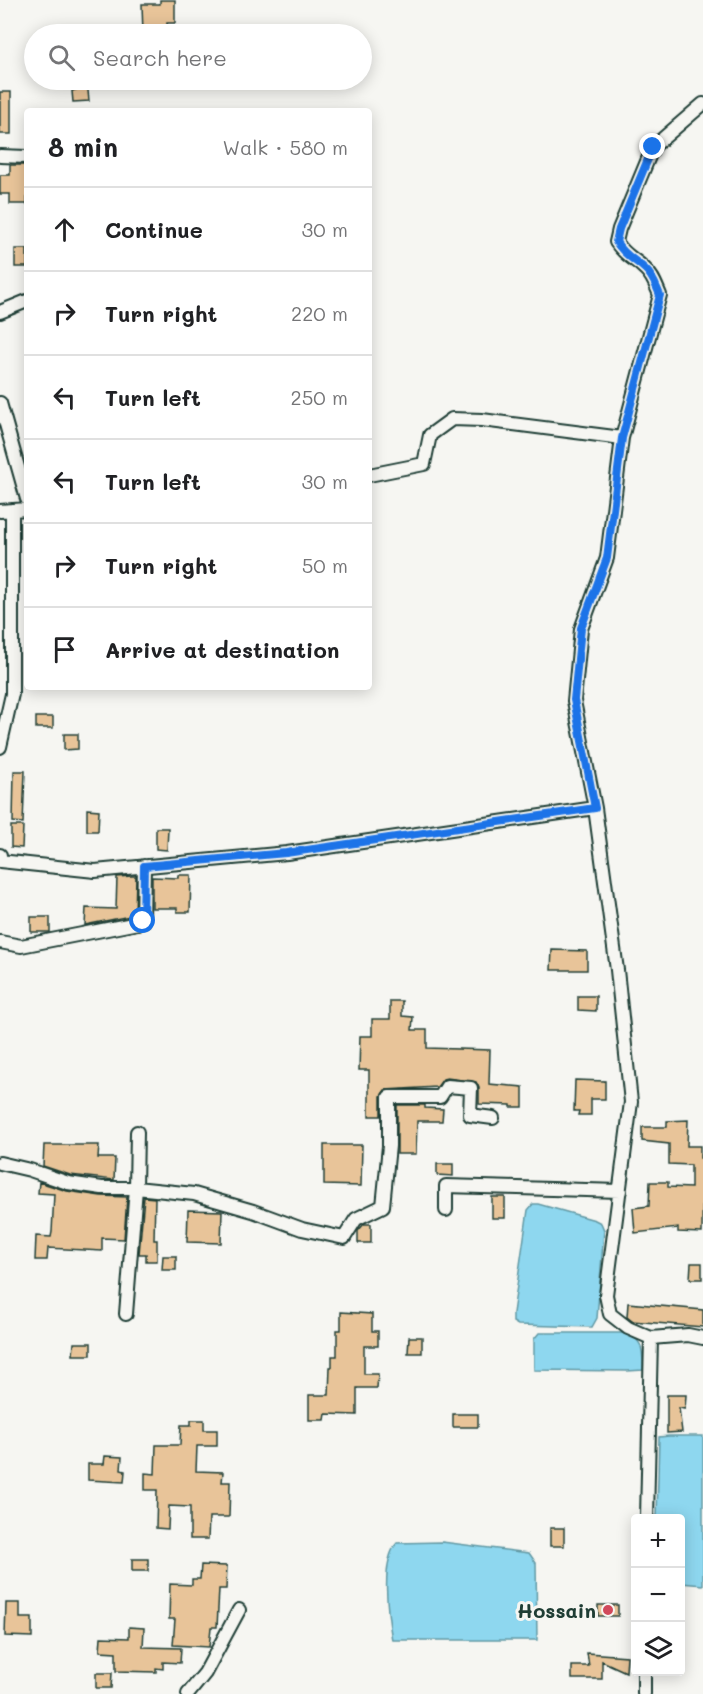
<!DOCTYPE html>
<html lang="en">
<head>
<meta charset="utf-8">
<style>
	:root { --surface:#fff; --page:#f6f6f6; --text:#202124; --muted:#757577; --line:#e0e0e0 }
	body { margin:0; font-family:Mali,sans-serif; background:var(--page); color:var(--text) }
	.controls { position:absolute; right:18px; bottom:18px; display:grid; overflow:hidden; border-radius:6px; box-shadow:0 3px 15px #0003 }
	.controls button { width:54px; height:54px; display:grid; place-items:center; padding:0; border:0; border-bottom:2px solid var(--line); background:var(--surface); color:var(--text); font:30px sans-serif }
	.stop { position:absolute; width:18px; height:18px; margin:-14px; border:4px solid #1a73e8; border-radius:50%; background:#fff }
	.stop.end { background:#1a73e8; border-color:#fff; box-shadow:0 2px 6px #0008 }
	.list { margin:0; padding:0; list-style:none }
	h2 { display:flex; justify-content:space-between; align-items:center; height:78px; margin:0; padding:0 24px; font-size:26px }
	h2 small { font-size:20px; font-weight:400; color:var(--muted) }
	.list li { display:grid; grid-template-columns:39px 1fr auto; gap:18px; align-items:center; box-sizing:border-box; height:84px; padding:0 24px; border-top:2px solid var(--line) }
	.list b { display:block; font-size:22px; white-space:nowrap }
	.list em { font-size:20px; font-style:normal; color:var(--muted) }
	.icon { flex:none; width:33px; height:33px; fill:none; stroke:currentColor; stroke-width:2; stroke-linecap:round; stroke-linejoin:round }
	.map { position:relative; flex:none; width:703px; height:1694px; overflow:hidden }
	.search { position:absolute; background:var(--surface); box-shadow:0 3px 15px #0003; left:24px; top:24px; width:348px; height:66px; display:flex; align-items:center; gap:15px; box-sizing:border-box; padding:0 21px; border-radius:33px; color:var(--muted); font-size:22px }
	.panel { position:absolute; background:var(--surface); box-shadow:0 3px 15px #0003; left:24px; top:108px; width:348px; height:582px; border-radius:6px }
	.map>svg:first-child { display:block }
	.water { fill:#8ed7ef; stroke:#6299a4; stroke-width:1.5 }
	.building { fill:#e8c499; stroke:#1f3d34; stroke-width:1.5 }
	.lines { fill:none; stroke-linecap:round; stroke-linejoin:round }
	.minor-casing { stroke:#1f3d34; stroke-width:16 }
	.minor { stroke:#f6f6f2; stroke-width:12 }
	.route { stroke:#1a73e8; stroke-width:8 }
	.poi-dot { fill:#d1495b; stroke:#f6f6f2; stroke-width:2 }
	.labels { text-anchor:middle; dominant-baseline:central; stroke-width:6; stroke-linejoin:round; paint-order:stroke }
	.poi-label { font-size:20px; font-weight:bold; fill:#1f3d34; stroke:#f6f6f2; text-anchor:end }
</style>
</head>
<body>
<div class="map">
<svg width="703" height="1694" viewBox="0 0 703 1694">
	<rect width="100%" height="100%" fill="#f6f6f2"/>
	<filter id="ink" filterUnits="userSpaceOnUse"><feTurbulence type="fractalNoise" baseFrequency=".0167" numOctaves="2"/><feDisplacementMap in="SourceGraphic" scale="12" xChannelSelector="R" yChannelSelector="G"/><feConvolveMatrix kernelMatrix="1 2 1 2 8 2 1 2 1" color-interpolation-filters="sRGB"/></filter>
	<g filter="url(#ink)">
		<path class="water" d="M533,1204H538L595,1220L601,1223L604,1230L597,1318L592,1327L518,1325L513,1322V1313L528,1210Z
			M539,1333H621C644,1337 643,1350 643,1370L627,1371L534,1370V1339Z
			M669,1436H703V1585L681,1583L680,1518H657L659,1437Z
			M442,1542L529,1553L536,1563L537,1640H392C388,1617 380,1561 397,1543Z"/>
		<path class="building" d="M160,0H175V23H167V27H161V34H143L142,4H160Z
			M76,80H87L89,101L73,102L72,91L76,90Z
			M0,92H11V134H0Z
			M10,165H27V204H10V194H0V175H10Z
			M15,249H27V267H15Z
			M36,717H53V728H36Z
			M64,734H78V749L64,750Z
			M14,771H25L23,823L13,822Z
			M87,809L99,810L98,831H87Z
			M11,826H23L22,848L11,847Z
			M156,828H168L167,850L156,849Z
			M178,875H191L190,912H177V908H152V877L178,878Z
			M132,876H136L135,915L85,925L86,908L116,909L117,877Z
			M31,917H50V932H31Z
			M552,950L587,951V970H551Z
			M578,996H596V1011L578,1010Z
			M390,1001H402V1016L413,1017L412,1030H427V1048L490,1050L489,1084L523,1087V1107H511V1105L479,1104V1088L476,1082L447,1078L443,1079L437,1087L385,1090L381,1096V1116H369V1070H359L360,1036H372V1019H390Z
			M575,1080L605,1081V1099H591V1115H578L579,1111H574Z
			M397,1105H425V1108L443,1109L442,1121H417L416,1154H397Z
			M688,1120L687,1146H700V1158H703L702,1233L678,1232V1228L635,1233L633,1208L649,1206L650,1182H668V1187L691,1188V1165L669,1164V1144L642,1141V1127H667V1121Z
			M44,1145H99L98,1158H115L114,1180L70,1175L43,1166Z
			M324,1145H362L361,1186L324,1185Z
			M437,1164H453V1176L437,1175Z
			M39,1182L67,1191L101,1196L127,1197L124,1239L102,1238V1251L48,1248L47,1260H35L36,1236L51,1237L52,1232L54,1194L38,1193Z
			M144,1197L155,1198L154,1240H157V1261H146V1254H139Z
			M492,1197H505V1218H492Z
			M188,1210L222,1211L221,1243L187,1242Z
			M364,1224H371V1243H358V1231Z
			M163,1256H176V1270H162Z
			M691,1263H702V1279H690Z
			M628,1303L703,1310V1327L632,1321L627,1317Z
			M341,1312L372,1314V1331H378V1346H364V1374H378L377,1388H357V1415L326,1414L325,1420H309V1395H329L330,1367H332V1356H337V1330H341Z
			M409,1337H422V1353H408Z
			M74,1343H91V1355H73Z
			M667,1395H686L685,1409L679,1408L682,1432L667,1433Z
			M453,1414H478V1427H453Z
			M191,1420H204V1430H217V1446H197L196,1471L223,1472L222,1482H230L229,1517H209L208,1539H190V1507L169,1506L168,1529L156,1528L157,1490H145V1473L155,1474L156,1445H180L181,1425H191Z
			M105,1456L122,1457L121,1470L125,1471L124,1482L88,1480V1464H104Z
			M550,1528H564V1546H550Z
			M132,1559H148V1571H132Z
			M201,1565L227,1566L226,1589H219L217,1627H211L209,1647L173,1645L175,1619H169L170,1584L192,1585V1579H200Z
			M6,1603H20V1618H32V1637L5,1636Z
			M598,1605H618V1616H598Z
			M129,1627L144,1628L143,1647L181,1648L180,1663L163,1662V1669L156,1668V1672L116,1671V1652L100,1651L101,1637L129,1638Z
			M587,1653L627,1656L626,1672L602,1661V1679H572V1666H589Z
			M96,1673H112L111,1688H96Z"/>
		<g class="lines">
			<defs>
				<path id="minor" d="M0,156L27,157
					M0,312L27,301
					M0,403L27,499
					M369,475L424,464L430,435L452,419L482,420L622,438
					M0,511L27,509
					M0,747L12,694V510
					M0,855V861L95,871L287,853L595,808
					M0,942L21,946L143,922L144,866
					M137,1132L136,1188L194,1194L253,1211L302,1229L344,1238L356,1219L383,1206L389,1146V1097H440L447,1086L471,1088L470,1115L493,1118
					M0,1163L30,1170L68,1183L102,1188H136L126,1314
					M446,1210V1186L620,1191
					M651,1338L688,1335L703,1338
					M647,1518L651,1338L628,1328L610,1314L606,1295L631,1102L617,970L595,808L574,701L581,629L607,558L622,438L660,295C656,286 653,276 645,269C633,257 627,258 616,242L619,229L653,147L703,104
					M188,1694L205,1673L239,1610
					M644,1694V1672"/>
			</defs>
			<use href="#minor" class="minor-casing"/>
			<use href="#minor" class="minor"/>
		</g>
	</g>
	<g class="lines" filter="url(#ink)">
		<path class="route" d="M143,921L144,866L286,853L595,808L574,700L581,628L607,558L622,438L660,295C656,286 653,276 645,269C633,258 627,258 616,242L619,229L653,147"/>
	</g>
	<circle class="poi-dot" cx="608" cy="1610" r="6"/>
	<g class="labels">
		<g class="poi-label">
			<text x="596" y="1610">Hossain</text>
		</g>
	</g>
</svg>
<div class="controls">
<button>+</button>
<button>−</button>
<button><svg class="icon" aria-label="layers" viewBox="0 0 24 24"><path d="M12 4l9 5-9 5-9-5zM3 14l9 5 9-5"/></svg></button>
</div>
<div class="stop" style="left:143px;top:921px"></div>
<div class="stop end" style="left:653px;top:147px"></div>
<div class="search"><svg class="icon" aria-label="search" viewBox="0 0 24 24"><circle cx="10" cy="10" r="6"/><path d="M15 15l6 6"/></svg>Search here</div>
<section class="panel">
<h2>8 min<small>Walk · 580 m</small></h2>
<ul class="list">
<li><svg class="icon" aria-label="ahead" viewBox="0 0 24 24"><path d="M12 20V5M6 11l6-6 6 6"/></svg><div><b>Continue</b></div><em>30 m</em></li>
<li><svg class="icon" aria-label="right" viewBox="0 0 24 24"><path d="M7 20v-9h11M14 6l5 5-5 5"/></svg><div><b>Turn right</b></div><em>220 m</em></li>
<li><svg class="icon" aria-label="left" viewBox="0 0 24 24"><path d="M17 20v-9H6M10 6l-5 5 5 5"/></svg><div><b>Turn left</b></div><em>250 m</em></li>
<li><svg class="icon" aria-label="left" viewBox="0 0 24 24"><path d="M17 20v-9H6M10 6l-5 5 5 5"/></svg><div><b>Turn left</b></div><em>30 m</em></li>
<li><svg class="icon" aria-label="right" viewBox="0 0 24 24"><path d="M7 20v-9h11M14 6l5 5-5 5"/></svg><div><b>Turn right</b></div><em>50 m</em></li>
<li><svg class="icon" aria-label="arrive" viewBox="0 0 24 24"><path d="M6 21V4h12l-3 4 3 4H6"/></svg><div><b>Arrive at destination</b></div></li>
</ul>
</section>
</div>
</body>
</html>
